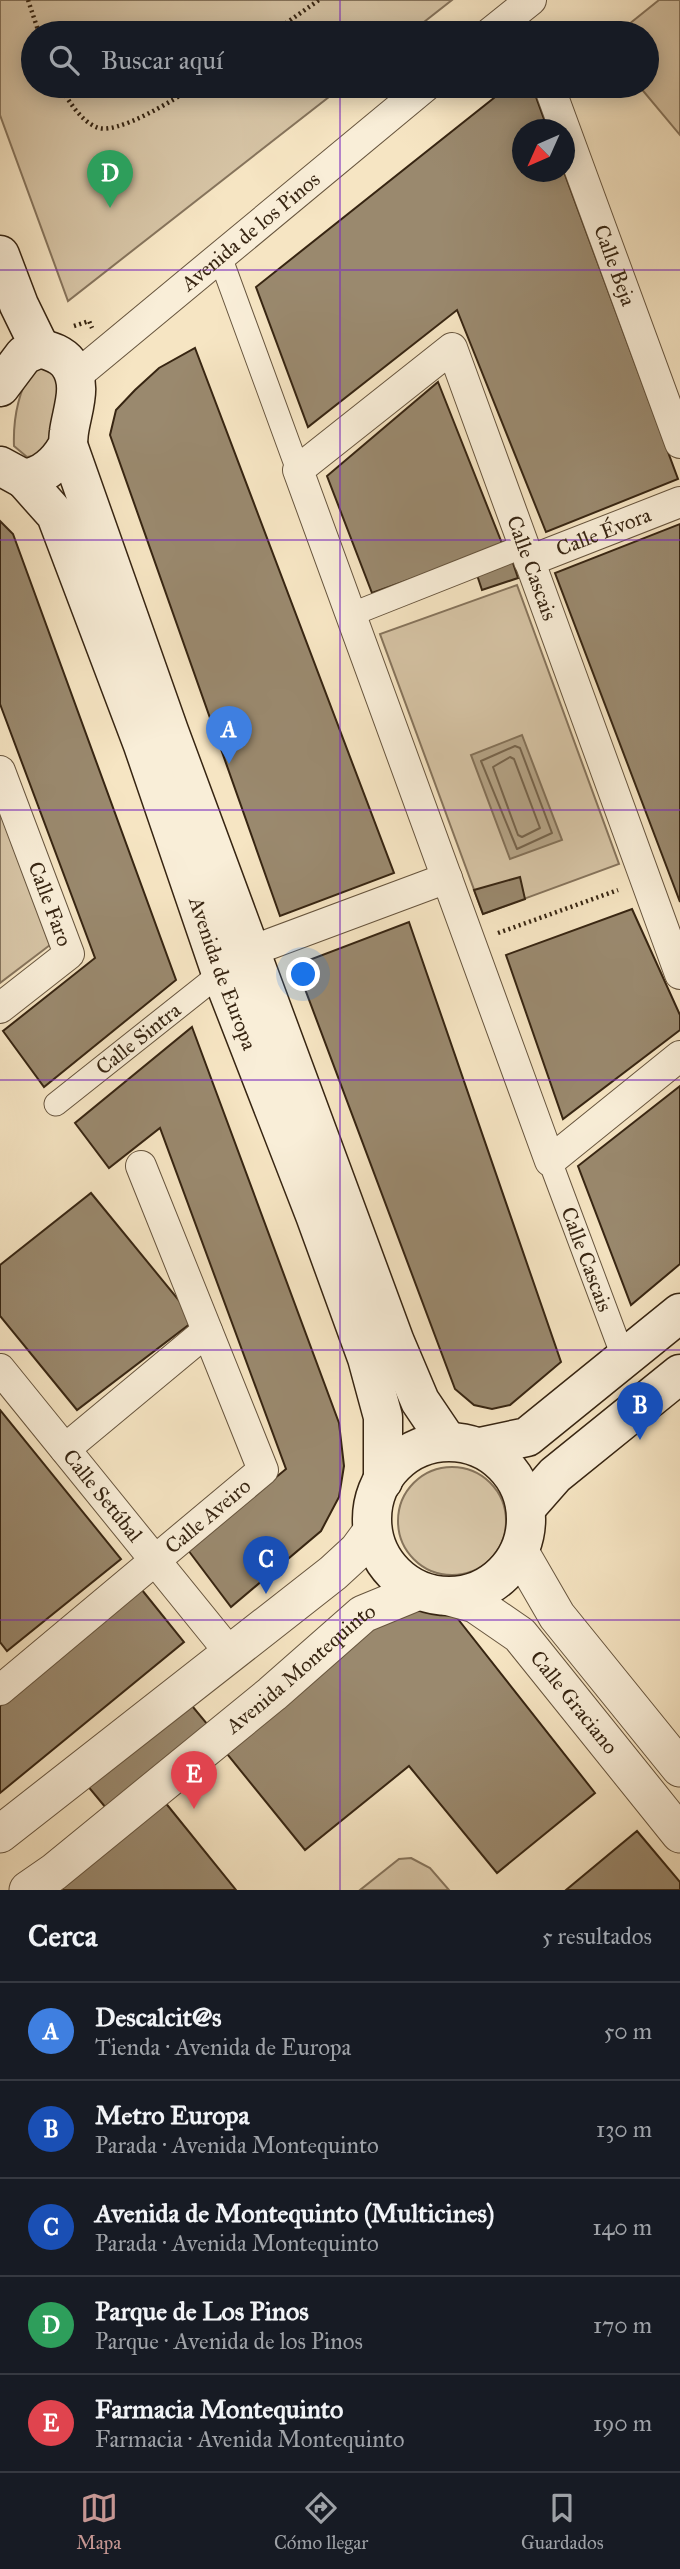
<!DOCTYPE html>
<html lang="es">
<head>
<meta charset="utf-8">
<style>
	:root { --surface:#171b24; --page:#20242c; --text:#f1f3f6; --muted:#9ea1a6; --line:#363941; --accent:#c59692 }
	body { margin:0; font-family:"IM FELL Great Primer",serif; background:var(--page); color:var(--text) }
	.compass { position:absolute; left:512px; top:119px; width:63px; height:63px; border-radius:50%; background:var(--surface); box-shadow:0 4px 18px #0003; rotate:225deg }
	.you { position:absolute; left:304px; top:975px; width:24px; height:24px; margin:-18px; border:5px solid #fff; border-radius:50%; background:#1a73e8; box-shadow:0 0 0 10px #1a73e833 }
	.badge { display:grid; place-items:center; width:46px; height:46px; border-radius:50%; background:var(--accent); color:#fff; font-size:23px; font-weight:700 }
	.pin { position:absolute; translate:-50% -58px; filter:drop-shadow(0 2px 4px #0008) }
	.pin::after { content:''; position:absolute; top:37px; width:24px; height:21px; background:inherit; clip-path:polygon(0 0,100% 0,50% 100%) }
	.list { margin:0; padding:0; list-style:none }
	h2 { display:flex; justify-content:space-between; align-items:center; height:91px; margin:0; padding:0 28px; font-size:30px }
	h2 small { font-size:23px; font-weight:400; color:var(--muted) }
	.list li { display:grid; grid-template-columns:46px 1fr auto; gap:21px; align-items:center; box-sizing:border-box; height:98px; padding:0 28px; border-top:2px solid var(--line) }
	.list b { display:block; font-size:26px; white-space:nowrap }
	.list p { margin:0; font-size:23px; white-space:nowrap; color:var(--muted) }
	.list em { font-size:23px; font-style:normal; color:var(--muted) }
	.icon { flex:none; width:38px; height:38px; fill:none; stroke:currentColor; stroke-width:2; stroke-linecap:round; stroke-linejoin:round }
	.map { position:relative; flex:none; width:680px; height:1890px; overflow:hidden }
	.search { position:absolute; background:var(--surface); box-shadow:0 4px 18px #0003; left:21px; right:21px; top:21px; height:77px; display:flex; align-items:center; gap:18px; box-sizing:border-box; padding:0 24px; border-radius:38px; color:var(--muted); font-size:26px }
	.sheet { height:581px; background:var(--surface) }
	nav { display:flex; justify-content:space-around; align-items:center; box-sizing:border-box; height:98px; border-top:2px solid var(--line); background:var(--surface); font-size:19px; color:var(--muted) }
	nav a { display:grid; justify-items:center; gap:4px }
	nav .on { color:var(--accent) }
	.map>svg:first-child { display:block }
	.green { fill:#d6c4a5; stroke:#86745c; stroke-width:2 }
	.water { fill:#b5a487; stroke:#837158; stroke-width:2 }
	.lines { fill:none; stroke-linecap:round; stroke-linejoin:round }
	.shore { stroke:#76644c; stroke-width:2 }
	.building { fill:#9a896e; stroke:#372512; stroke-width:2 }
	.pedestrian-casing { stroke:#67553e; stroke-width:25 }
	.minor-casing { stroke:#67553e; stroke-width:32 }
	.tertiary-casing { stroke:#67553e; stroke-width:39 }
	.secondary-casing { stroke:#372512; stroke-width:41 }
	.path { stroke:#372512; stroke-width:4.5; stroke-dasharray:2 3.5; stroke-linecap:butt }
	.pedestrian { stroke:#f9eed8; stroke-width:23 }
	.minor { stroke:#f9eed8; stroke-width:30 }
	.tertiary { stroke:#f9eed8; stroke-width:37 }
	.secondary { stroke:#f9eed8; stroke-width:38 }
	.grid { fill:none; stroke:#7b2cbf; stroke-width:2; stroke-opacity:0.55 }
	.labels { text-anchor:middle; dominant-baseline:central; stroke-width:7; stroke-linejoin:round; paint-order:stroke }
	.street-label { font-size:21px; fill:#372512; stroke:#f9eed8 }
</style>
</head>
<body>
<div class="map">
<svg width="680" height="1890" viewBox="0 0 680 1890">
	<rect width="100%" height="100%" fill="#f6e5c3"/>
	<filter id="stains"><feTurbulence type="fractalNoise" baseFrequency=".00286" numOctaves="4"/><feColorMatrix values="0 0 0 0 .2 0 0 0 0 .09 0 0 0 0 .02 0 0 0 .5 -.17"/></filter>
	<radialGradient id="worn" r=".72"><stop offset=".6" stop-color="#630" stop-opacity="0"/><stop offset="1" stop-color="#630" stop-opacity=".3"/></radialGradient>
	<path class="green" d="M0,0H452L410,33H33V86H343L68,301L0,115Z
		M659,0H680V135L639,86H647V33H618Z
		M48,365L60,382L53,434L39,455L27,457L14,446C13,419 18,393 32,369Z
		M517,585L619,864L483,914L380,634Z
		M0,804L50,945L0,983Z
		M398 1521a54 54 0 1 1 108 0a54 54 0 1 1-108 0Z
		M411,1858L430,1868L449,1890H360L399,1859Z"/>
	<path class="water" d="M522,735L562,840L510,859L471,755Z"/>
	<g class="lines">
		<path class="shore" d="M515,746L520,748L552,833L517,849L481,761Z
			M510,757L514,759L540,828L522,837L518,835L493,767Z"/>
	</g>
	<path class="building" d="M509,86H532L548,130H522V172H564L678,479L546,532L457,310L308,427L256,287Z
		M195,348L394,873L280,916L110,435L116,410L135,390L159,368Z
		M438,382L503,546L372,593L327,476Z
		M0,521L13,534L176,980L44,1087L3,1031L95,958L0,704Z
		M680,524V902L555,573Z
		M511,557L518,578L482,590L475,569Z
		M520,877L525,899L483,914L474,890Z
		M632,909L680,1015V1030L563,1119L506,955Z
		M409,922L561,1362L510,1405L492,1409L474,1405L455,1389L296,965Z
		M192,1027L339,1423L344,1466L339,1497L321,1531L231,1607L188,1550L286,1469L160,1128L109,1168L75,1123Z
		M680,1086V1264L631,1305L578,1166Z
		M91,1193L195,1320L77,1410L0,1316V1265Z
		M0,1410L121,1559L7,1651L0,1642Z
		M142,1590L184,1642L0,1793V1706Z
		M398,1597L454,1614L595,1793L497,1873L409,1766L305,1850L219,1744Z
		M188,1701L208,1725L106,1808L86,1784Z
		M164,1801L236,1890H52Z
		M637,1831L680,1882V1890H566Z"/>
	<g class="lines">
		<defs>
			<g id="pedestrian">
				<path d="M219,254L298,470"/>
				<path d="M350,615L524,546"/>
				<path id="s1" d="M56,1104L221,973"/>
				<path id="s2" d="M550,1161L624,1359"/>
			</g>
			<g id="minor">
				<path d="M490,33L531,0"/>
				<path id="s3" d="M549,86L680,443"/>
				<path id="s4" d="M75,377L426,86"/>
				<path id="s5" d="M529,561L680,502"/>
				<path id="s6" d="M0,771L69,954L0,1008"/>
				<path d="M251,951L447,878"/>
				<path d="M680,974L452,348L298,470L550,1161L680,1056"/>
				<path id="s7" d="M0,1369L231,1654"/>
				<path d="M65,1449L207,1331"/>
				<path id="s8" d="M0,1690L263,1470L141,1166"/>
			</g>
			<g id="tertiary">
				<path d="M520,1552L557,1616L680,1768"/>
				<path id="s9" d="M449,1597L475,1604L520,1635L680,1834"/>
				<path d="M0,1834L333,1573L358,1550L372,1531"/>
				<path id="s10" d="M28,1890L54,1872L272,1694L363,1614L419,1591"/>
			</g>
			<g id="secondary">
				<path d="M0,255L19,305L40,348"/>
				<path d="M0,387L24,355L40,348C50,351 61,354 68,363C84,384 72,410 69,432C68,438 69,443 66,448C56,465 43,476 24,479L0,466"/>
				<path d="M68,445L169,731L395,1342L420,1401L447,1441"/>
				<path id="s11" d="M24,479L56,515L143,745L221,973L315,1215L367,1358L383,1417V1481"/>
				<circle cx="449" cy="1519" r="77"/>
				<path d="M480,1447L527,1437L680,1313"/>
				<path d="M526,1508L555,1475L680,1374"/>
			</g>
		</defs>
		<use href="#pedestrian" class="pedestrian-casing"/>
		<use href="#minor" class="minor-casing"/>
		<use href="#tertiary" class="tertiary-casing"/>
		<use href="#secondary" class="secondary-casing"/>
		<path class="path" d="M28,0L39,33
			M272,33L319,0
			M60,86C68,100 80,120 96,127C115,137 177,98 195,86
			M74,326L89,321L92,328
			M498,933L618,890"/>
		<use href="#pedestrian" class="pedestrian"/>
		<use href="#minor" class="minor"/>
		<use href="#tertiary" class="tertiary"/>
		<use href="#secondary" class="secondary"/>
	</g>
	<path class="grid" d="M340,0V33M340,86V1890M0,270H680M0,540H680M0,810H680M0,1080H680M0,1350H680M0,1620H680"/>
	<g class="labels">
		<g class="street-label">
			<text stroke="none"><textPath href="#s4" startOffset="228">Avenida de los Pinos</textPath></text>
			<text stroke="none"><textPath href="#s3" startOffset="191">Calle Beja</textPath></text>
			<text stroke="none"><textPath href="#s5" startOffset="80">Calle Évora</textPath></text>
			<text transform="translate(532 568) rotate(70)">Calle Cascais</text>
			<text stroke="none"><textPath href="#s6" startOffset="142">Calle Faro</textPath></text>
			<text stroke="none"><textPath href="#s11" startOffset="536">Avenida de Europa</textPath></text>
			<text stroke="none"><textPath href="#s1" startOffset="105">Calle Sintra</textPath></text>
			<text stroke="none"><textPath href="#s2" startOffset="105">Calle Cascais</textPath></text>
			<text stroke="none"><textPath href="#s7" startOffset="163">Calle Setúbal</textPath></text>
			<text stroke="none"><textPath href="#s8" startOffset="271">Calle Aveiro</textPath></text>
			<text stroke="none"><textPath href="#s10" startOffset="352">Avenida Montequinto</textPath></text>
			<text stroke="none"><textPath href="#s9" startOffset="168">Calle Graciano</textPath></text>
		</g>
	</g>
	<rect width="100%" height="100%" filter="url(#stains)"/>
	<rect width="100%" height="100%" fill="url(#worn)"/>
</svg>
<svg class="compass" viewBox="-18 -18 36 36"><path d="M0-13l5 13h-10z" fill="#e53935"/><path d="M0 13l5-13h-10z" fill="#9ea1a6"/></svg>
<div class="you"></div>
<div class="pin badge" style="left:229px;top:764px;background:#3f7fe0">A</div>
<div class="pin badge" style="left:640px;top:1440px;background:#1a4fb4">B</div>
<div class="pin badge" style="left:266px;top:1594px;background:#1a4fb4">C</div>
<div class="pin badge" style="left:110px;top:208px;background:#2e9e5b">D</div>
<div class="pin badge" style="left:194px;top:1809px;background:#e0444e">E</div>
<div class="search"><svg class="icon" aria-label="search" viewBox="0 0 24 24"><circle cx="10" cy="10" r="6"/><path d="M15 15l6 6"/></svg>Buscar aquí</div>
</div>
<section class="sheet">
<h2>Cerca<small>5 resultados</small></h2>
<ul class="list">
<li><span class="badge" style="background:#3f7fe0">A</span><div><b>Descalcit@s</b><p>Tienda · Avenida de Europa</p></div><em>50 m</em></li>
<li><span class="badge" style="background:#1a4fb4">B</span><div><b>Metro Europa</b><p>Parada · Avenida Montequinto</p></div><em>130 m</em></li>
<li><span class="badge" style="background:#1a4fb4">C</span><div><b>Avenida de Montequinto (Multicines)</b><p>Parada · Avenida Montequinto</p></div><em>140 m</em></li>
<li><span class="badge" style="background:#2e9e5b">D</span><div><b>Parque de Los Pinos</b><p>Parque · Avenida de los Pinos</p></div><em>170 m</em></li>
<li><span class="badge" style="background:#e0444e">E</span><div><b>Farmacia Montequinto</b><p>Farmacia · Avenida Montequinto</p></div><em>190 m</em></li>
</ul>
</section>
<nav>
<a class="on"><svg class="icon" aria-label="map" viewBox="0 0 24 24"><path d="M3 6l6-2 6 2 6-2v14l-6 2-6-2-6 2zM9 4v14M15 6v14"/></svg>Mapa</a>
<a><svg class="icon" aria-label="directions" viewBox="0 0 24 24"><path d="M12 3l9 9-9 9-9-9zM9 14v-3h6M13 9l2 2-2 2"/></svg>Cómo llegar</a>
<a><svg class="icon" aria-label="saved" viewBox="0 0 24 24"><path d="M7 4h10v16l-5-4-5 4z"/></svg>Guardados</a>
</nav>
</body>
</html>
